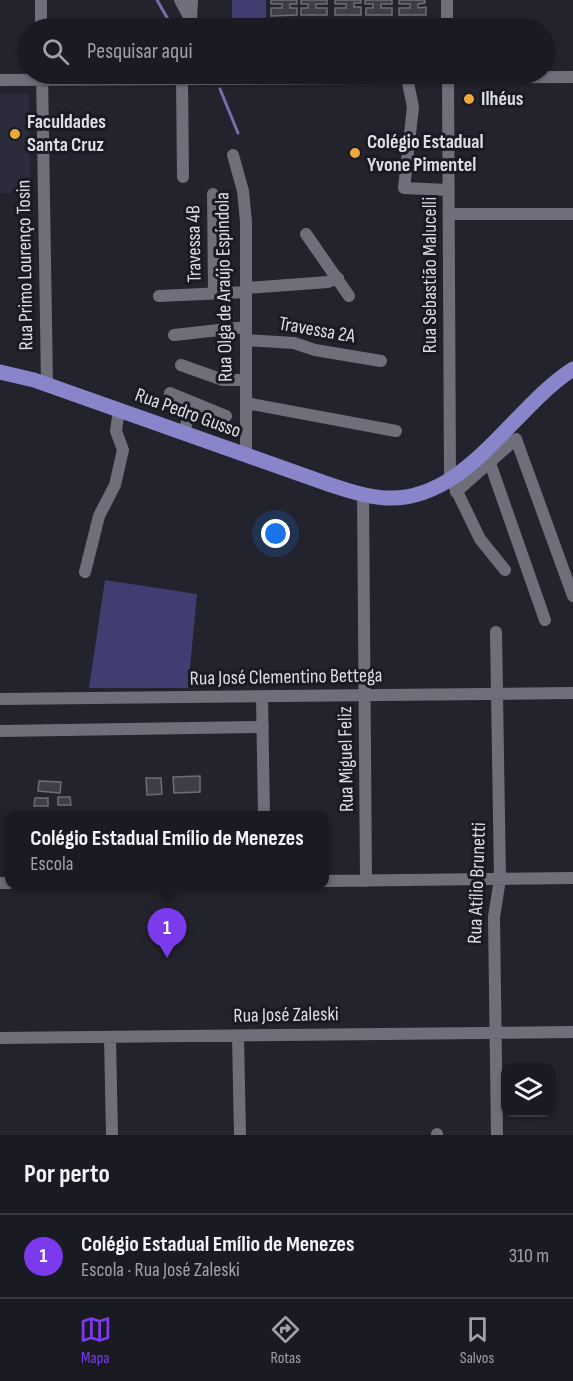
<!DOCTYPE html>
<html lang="pt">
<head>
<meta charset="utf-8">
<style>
	:root { --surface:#1a1a22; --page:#23232a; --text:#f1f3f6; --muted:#9fa1a5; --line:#383840; --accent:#7c3aed }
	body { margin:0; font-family:"Sofia Sans Condensed",sans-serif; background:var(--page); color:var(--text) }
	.controls { position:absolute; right:18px; bottom:18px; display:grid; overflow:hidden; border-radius:12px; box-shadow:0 2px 4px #0004 }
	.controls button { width:54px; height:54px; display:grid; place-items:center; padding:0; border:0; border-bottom:2px solid var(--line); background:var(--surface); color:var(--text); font:30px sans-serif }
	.you { position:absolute; left:276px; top:534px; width:21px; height:21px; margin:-15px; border:4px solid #fff; border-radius:50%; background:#1a73e8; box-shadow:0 0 0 9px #1a73e833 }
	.badge { display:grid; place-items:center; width:39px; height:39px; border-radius:50%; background:var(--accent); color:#fff; font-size:20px; font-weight:700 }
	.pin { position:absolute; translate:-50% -50px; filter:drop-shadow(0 2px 3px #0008) }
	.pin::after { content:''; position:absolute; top:32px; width:21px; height:18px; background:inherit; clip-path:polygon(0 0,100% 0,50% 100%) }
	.popup { position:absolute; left:5px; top:811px; width:324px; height:78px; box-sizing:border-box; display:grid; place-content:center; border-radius:12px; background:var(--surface); filter:drop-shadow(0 2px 4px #0005); font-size:20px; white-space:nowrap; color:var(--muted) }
	.popup b { font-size:22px; color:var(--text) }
	.popup::after { content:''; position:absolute; left:50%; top:100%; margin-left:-12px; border:12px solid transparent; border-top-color:var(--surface) }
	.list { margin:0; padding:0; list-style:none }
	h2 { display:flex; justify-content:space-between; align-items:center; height:78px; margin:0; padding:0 24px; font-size:26px }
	h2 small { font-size:20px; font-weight:400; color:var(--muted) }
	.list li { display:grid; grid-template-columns:39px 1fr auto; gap:18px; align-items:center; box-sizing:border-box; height:84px; padding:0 24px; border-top:2px solid var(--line) }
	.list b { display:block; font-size:22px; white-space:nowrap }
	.list p { margin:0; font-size:20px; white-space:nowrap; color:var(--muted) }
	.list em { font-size:20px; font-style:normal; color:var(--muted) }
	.icon { flex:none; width:33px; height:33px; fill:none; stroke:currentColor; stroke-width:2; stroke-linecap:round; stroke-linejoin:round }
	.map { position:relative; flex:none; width:573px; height:1135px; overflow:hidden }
	.search { position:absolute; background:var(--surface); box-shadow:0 2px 4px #0004; left:18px; right:18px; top:18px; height:66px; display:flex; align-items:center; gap:15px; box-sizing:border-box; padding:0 21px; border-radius:33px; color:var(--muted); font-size:22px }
	.sheet { height:162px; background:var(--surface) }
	nav { display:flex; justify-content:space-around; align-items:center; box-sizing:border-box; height:84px; border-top:2px solid var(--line); background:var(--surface); font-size:16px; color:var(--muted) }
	nav a { display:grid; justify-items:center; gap:3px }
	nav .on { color:var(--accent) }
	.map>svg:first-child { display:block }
	.built { fill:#2b2b3b }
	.green { fill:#403d71 }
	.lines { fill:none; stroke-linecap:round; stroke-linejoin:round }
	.stream { stroke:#746fa6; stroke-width:3 }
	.building { fill:#3e3e49; stroke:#6d6d78; stroke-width:1.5 }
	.minor { stroke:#6f6f7b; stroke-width:12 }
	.major { stroke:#8985ca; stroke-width:15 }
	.poi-dot { fill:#eda83c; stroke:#1a1a23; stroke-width:2 }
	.labels { text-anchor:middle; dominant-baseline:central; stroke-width:6; stroke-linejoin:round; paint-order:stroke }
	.poi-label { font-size:20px; font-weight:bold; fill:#dddee4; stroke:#1a1a23; text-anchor:start }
	.street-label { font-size:20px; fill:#dddee4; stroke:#1a1a23 }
</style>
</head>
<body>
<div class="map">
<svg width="573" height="1135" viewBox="0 0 573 1135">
	<rect width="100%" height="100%" fill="#23232d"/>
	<path class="built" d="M0,94H29L31,193H0Z"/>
	<path class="green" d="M232,0H266V28H232Z
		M105,580L197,594L188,688H89Z"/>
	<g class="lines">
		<path class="stream" d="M157,0L173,28
			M220,89L238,133"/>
	</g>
	<path class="building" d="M271,0H297V4H290V8H297V15L271,16V8H282V4H271Z
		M301,0H327V4H316V8H327V15H301V8H308V4H301Z
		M335,0H361V3H354V7H361V15H335V8H346V4H335Z
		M365,0H392V4H381V8H392V15H366V8H373V4H365Z
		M399,0H425V3L418,4V8L426,7V15H399V8H410V4H399Z
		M297,23V28H270V24Z
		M300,23H327V28H301Z
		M335,23H361L362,28H335Z
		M366,23H392V28H366Z
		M426,23V28H399V24Z
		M200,776V792L174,793L173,777Z
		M146,778H161L162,794L147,795Z
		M39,781L61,782L60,793L38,791Z
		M58,797H70L71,805H58Z
		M35,798H48V806H34Z"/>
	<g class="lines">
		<path class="minor" d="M41,0V28
			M180,0L195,28
			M447,0V28
			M191,20L192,0
			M42,74L47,384
			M448,74L450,477L480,539L505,570
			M407,78L413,107L404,188L448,190
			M182,79L183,177
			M0,80L573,77
			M233,155L243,191L246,222V455
			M213,194L214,293
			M449,214H573
			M306,234L349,296
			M246,288L328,282L338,278
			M159,296L246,292
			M174,335L246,327
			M246,340L294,343L315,350L381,361
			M181,365L223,380H246
			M170,393L226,416
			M246,403L396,431
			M183,433L194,403
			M490,463L545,620
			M456,492L516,439L573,596
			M363,493L366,881
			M85,572L99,516L115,485L123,450L116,431L119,410
			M496,632L500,879L494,917L497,1135
			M262,697L264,816
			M0,699L573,693
			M0,731L263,727
			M324,881L573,878
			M0,883H9
			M238,1036L240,1135
			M110,1037L112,1135
			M0,1038L573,1032
			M437,1135V1134"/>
		<path class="major" d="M0,372L34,380L328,484C346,490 367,497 386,498C466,502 512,408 573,369"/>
	</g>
	<g class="poi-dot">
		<circle cx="469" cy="99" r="6"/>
		<circle cx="15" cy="134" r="6"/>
		<circle cx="355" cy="153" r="6"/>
	</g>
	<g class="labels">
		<g class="poi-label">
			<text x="481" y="99">Ilhéus</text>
			<text x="27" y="122">Faculdades<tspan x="27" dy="23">Santa Cruz</tspan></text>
			<text x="367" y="142">Colégio Estadual<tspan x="367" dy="23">Yvone Pimentel</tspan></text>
		</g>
		<g class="street-label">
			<text transform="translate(194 244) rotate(-91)">Travessa 4B</text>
			<text transform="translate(25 265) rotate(-91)">Rua Primo Lourenço Tosin</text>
			<text transform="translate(430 275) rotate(-90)">Rua Sebastião Malucelli</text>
			<text transform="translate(224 287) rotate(-91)">Rua Olga de Araújo Espíndola</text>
			<text transform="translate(317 330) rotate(10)">Travessa 2A</text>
			<text transform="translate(188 413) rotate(20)">Rua Pedro Gusso</text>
			<text transform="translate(286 677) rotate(-1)">Rua José Clementino Bettega</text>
			<text transform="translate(346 759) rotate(-91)">Rua Miguel Feliz</text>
			<text transform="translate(477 883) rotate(-88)">Rua Atílio Brunetti</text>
			<text transform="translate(286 1015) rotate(-1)">Rua José Zaleski</text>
		</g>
	</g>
</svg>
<div class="controls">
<button><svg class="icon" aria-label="layers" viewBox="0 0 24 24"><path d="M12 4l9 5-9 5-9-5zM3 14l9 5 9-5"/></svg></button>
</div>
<div class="you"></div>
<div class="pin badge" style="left:167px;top:958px">1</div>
<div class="popup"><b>Colégio Estadual Emílio de Menezes</b>Escola</div>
<div class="search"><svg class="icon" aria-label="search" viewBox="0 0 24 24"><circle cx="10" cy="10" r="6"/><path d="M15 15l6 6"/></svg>Pesquisar aqui</div>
</div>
<section class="sheet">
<h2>Por perto<small></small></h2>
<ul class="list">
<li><span class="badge">1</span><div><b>Colégio Estadual Emílio de Menezes</b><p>Escola · Rua José Zaleski</p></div><em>310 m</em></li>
</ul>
</section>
<nav>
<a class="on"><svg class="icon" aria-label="map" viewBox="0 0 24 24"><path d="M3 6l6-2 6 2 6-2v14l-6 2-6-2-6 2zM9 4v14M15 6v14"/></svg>Mapa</a>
<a><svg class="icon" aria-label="directions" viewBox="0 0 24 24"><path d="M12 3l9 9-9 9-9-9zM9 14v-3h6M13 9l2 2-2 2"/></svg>Rotas</a>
<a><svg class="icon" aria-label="saved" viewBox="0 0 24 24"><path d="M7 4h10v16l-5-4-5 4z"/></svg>Salvos</a>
</nav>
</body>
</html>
